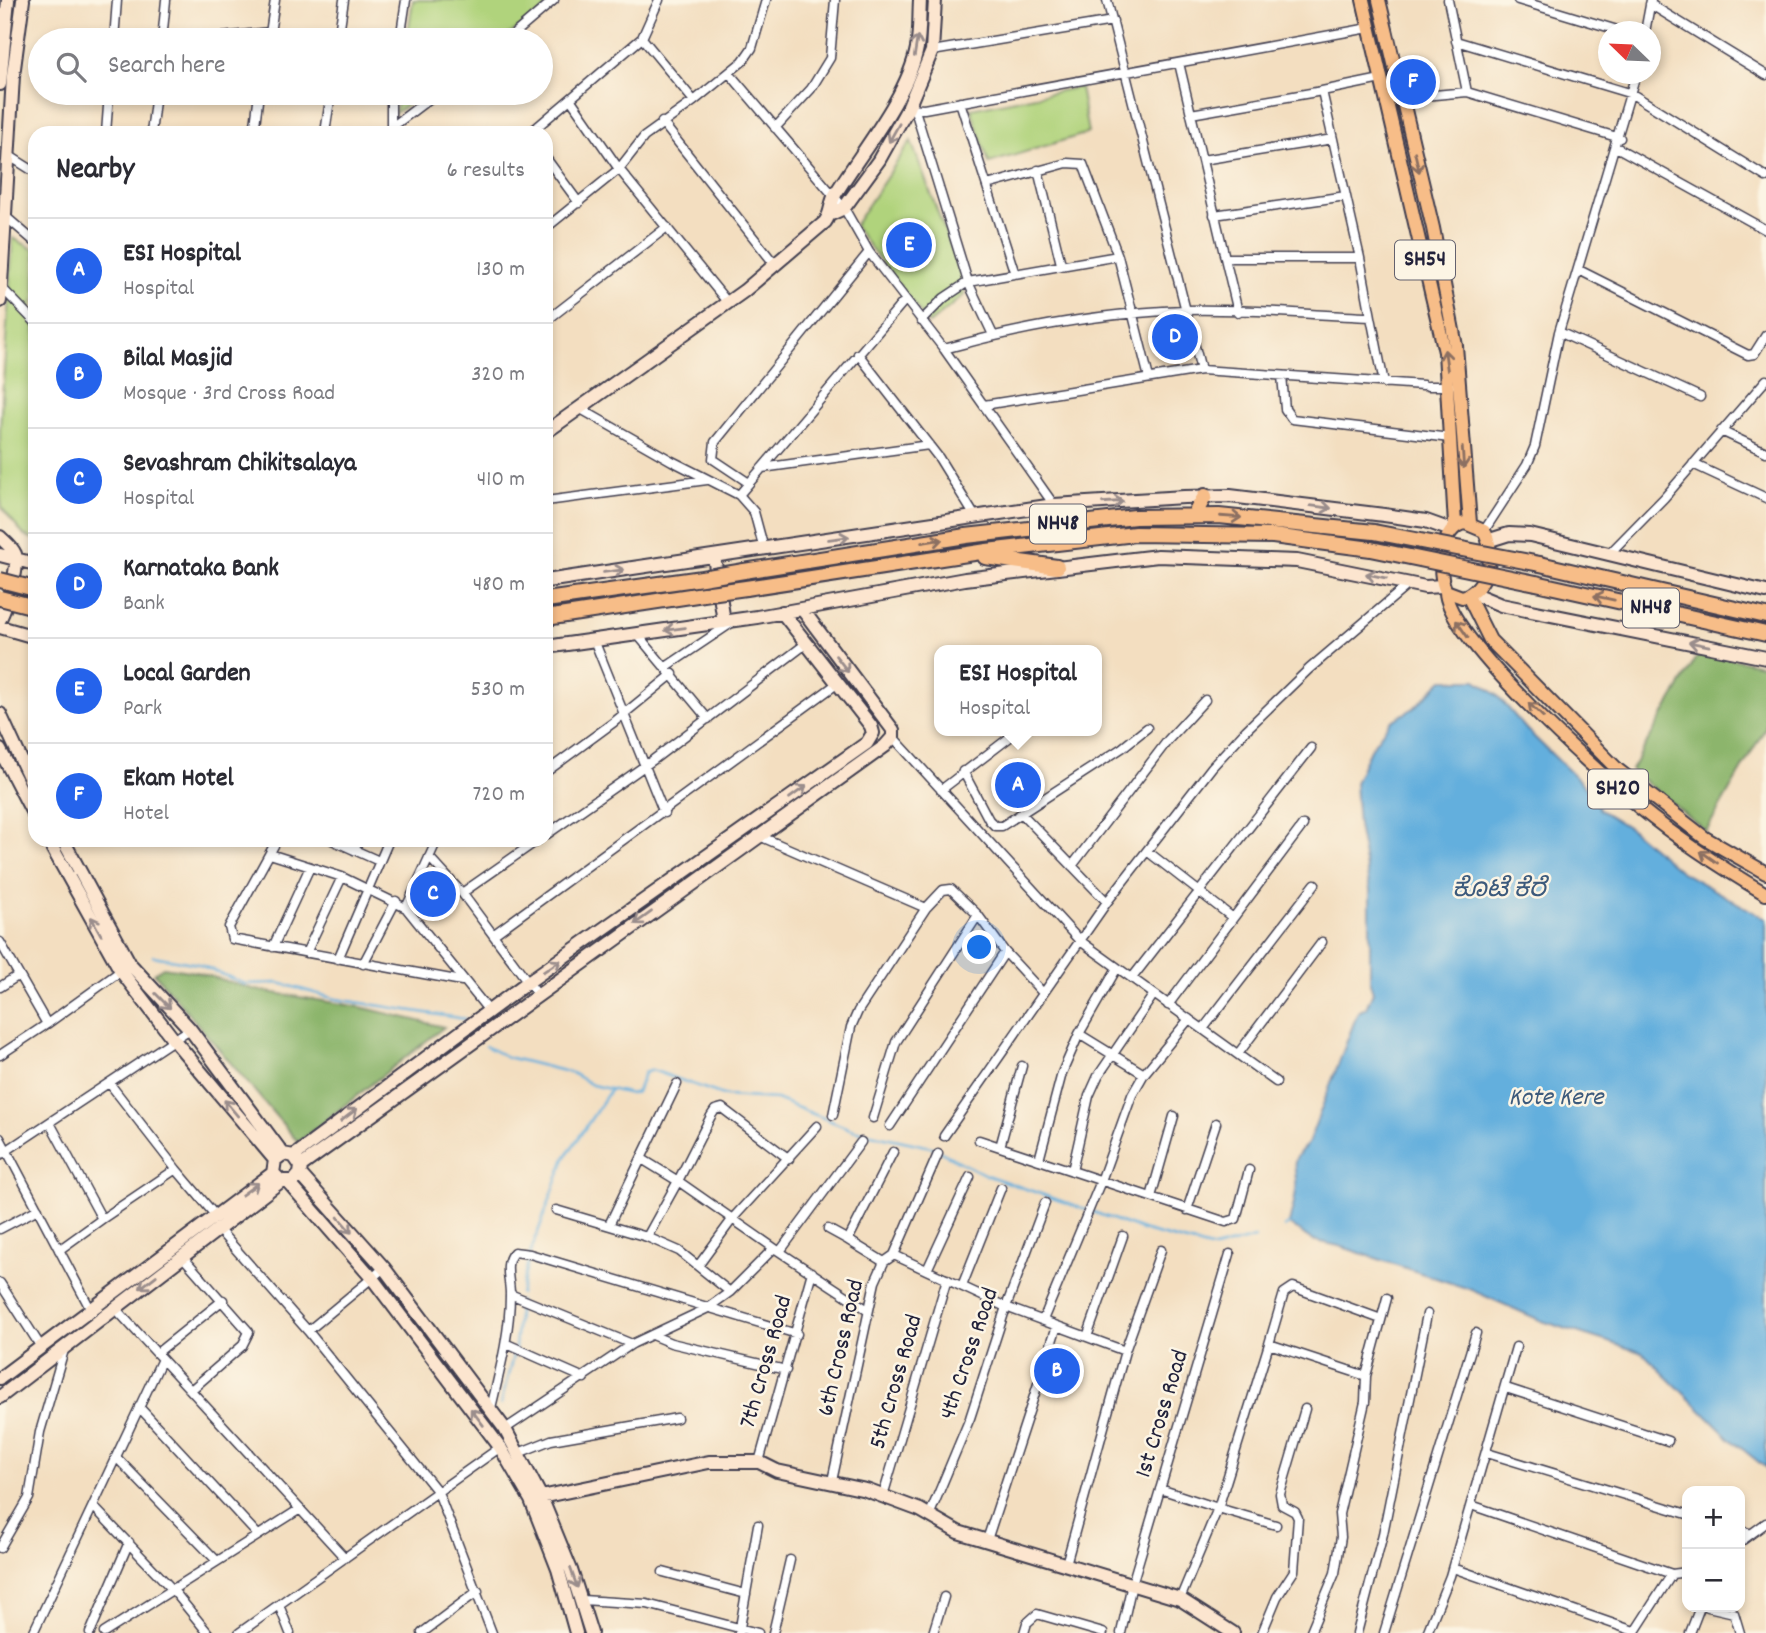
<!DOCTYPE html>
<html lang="en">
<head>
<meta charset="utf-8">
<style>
	:root { --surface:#fff; --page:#f2f2f3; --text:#2b2b33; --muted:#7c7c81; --line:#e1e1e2; --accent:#2563eb }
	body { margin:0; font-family:Dekko,"Noto Sans Kannada",sans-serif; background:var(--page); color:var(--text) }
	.controls { position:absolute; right:21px; bottom:21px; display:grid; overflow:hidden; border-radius:14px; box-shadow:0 4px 10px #0003 }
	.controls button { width:63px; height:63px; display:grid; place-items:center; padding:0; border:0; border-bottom:2px solid var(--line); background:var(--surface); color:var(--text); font:35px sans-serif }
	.compass { position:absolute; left:1598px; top:21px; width:63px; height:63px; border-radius:50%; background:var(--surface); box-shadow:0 4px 10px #0003; rotate:293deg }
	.you { position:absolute; left:980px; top:948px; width:24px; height:24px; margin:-18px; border:5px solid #fff; border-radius:50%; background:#1a73e8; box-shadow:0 0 0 10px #1a73e833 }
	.badge { display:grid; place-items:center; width:46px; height:46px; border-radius:50%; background:var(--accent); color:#fff; font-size:23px; font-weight:700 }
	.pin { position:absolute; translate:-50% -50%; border:4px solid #fff; box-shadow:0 2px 7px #0006 }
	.popup { position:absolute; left:934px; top:645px; width:168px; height:91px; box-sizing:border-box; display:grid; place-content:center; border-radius:14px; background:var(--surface); filter:drop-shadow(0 2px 5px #0005); font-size:23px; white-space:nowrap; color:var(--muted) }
	.popup b { font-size:26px; color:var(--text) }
	.popup::after { content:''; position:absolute; left:50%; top:100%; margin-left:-14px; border:14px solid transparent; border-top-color:var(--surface) }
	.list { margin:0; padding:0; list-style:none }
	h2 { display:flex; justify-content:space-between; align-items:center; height:91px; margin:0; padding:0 28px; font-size:30px }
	h2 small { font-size:23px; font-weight:400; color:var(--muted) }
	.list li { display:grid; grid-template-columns:46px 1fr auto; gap:21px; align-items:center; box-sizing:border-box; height:105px; padding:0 28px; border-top:2px solid var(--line) }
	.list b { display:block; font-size:26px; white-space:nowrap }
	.list p { margin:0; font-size:23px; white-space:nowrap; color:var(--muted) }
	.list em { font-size:23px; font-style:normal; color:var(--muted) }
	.icon { flex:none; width:38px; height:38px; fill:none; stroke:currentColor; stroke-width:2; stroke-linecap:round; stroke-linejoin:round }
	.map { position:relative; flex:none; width:1766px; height:1633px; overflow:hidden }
	.search { position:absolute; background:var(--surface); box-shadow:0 4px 10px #0003; left:28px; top:28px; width:525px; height:77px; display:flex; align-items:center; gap:18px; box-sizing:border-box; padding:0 24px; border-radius:38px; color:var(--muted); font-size:26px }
	.panel { position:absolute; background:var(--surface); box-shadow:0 4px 10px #0003; left:28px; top:126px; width:525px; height:721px; border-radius:21px }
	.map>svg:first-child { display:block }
	.green { fill:#b0d37c; stroke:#697a5c; stroke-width:2 }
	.forest { fill:#8cb56c; stroke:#576c54; stroke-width:2 }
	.water { fill:#64afdd; stroke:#43688c; stroke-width:2 }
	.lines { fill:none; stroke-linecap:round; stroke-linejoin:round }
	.stream { stroke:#64afdd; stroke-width:2.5 }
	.street-casing { stroke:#413e4f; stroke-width:11 }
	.secondary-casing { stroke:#413e4f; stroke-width:16 }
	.primary-casing { stroke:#413e4f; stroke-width:16 }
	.highway-casing { stroke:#413e4f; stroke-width:18 }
	.street { stroke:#fff; stroke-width:8 }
	.secondary { stroke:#fce5cf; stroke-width:12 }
	.primary { stroke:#f7bd88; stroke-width:12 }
	.highway { stroke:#f7bd88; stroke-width:14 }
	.highway-bridge-casing { stroke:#413e4f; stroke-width:18; stroke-linecap:butt }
	.highway-bridge { stroke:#f7bd88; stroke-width:14 }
	.oneway { stroke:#9a8d8c }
	.oneway2 { stroke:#8c7062 }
	.labels { text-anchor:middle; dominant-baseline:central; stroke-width:5; stroke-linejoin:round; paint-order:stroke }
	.shield { fill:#fcf5e5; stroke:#63616e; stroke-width:2 }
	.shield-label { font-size:23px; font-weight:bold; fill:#22223b }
	.street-label { font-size:24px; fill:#22223b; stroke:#fcf5e5 }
	.water-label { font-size:26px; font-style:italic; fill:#3c5a7c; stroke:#fcf5e5 }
</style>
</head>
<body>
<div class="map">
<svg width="1766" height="1633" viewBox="0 0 1766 1633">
	<rect width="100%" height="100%" fill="#fcf5e5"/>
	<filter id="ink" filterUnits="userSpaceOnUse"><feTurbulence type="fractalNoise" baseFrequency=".0143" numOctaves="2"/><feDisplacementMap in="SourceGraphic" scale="14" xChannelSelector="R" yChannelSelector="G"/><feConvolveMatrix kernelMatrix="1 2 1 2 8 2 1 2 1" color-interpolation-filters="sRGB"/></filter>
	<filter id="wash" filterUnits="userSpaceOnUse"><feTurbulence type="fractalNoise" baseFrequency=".00686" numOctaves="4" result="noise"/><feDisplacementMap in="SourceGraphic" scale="28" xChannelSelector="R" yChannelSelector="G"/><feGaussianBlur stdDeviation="1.57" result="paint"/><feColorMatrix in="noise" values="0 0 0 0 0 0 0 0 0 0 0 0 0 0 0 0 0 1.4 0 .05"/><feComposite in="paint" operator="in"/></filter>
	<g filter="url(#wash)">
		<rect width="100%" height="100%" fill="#f3dec0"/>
		<path class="green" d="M413,0H550L543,11L501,40H407Z
			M1080,87L1088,133L989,163L971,109Z
			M399,93H425L395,113Z
			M911,141L964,282V295L929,324L854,226Z
			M13,238L35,250V297L31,310L35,315V540L24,535L2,508L0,493V429Z"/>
		<path class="forest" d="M1700,652L1766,666V727L1706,831L1631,770Z
			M163,967L196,972L256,990L360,1007L444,1027L298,1142L154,973Z"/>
		<path class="water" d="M1443,680H1476L1497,695L1526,729L1593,794L1600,810L1631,829L1680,871L1766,919V1468L1730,1439L1643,1353L1542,1321L1469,1289L1339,1246L1312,1240L1289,1224C1291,1213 1295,1202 1296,1190C1299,1169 1285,1164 1308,1144L1358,1012L1366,1008L1373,992L1370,983V890L1358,825L1355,783L1370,749L1390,722L1414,708Z"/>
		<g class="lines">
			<path class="stream" d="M153,956L198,964L245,984L279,983L336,999L465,1019
				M485,1046L507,1057L572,1073L592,1085L631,1094L637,1092L644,1073L652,1070L726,1096L776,1099L853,1130L931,1147L986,1175L1087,1210
				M1093,1212L1145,1231L1214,1249L1255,1238
				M1284,1227L1289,1224
				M520,1294L530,1254L565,1158L611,1089
				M501,1404L515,1348L519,1301"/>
		</g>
	</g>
	<g filter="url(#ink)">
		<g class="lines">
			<defs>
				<path id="street" d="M1107,0L1201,370L1423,385
					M1448,0L1467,92
					M1518,0L1624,32
					M1650,4L1766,75
					M1645,32L1651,0
					M642,38L694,101
					M114,40L117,0
					M162,40L166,0
					M193,40L270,32
					M269,40L275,0
					M338,40L344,0
					M400,40L406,0
					M507,40L554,0
					M1456,41L1632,94L1766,177
					M932,51L1113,21
					M1179,63L1225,258
					M729,73L844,208L869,252L944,349L1054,505
					M1402,98L1467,92L1620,138
					M571,100L619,169L728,303
					M960,102L1014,271
					M908,108L924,109L1369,28
					M915,110L968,282L944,298L921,321
					M1191,114L1322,91
					M662,122L776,266
					M391,128V93
					M775,128L811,89L830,58L835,0
					M106,133L109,93
					M151,133L156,93
					M254,133L259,93
					M325,133L331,93
					M384,133L437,93
					M530,133L642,38L659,0
					M1616,147L1766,230
					M8,155L35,172
					M546,158L579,203
					M1202,160L1333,139
					M1038,170L1061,264
					M987,185L1067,163L1083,164L1118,256L1149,378
					M1214,215L1346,196
					M5,216L35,242
					M546,228L619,169L644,137L694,101L743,61L752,48L766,0
					M1360,258L1322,91L1381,79
					M1579,270L1748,355L1754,354L1766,335
					M1,287L35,322
					M1238,312L1225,258H1360L1371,317
					M546,321L667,227
					M1559,332L1700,397
					M993,335L968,282L1118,256
					M944,349C1022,327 1103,313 1185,310C1247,308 1310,315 1371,317L1384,383
					M858,354L939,458L976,518
					M1282,376L1285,409L1292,419L1450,438
					M1428,386H1450
					M984,405L1201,370
					M579,408L672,461L739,495L754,512L764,549
					M1721,431L1766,452
					M1693,464L1766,498
					M762,468L929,445
					M749,483L713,459L715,442L869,252
					M739,495L905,300
					M546,501L707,480
					M1484,531L1527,465L1535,446L1559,332L1636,74
					M1608,555L1664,498L1766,380
					M637,634L708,719
					M594,640L664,813
					M666,667L733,622
					M893,737L1079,940L1276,1082
					M963,771L989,820L995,826H1002L1122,748L1147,728
					M546,772L614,722L673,674
					M941,790L1018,731
					M1023,815L1107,902
					M546,835L653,760L807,643
					M757,835L926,908
					M277,840L229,927L232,939L462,981
					M332,840L379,861
					M519,840L526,848
					M354,850L359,840
					M1147,851L1233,918
					M270,854L342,877L406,908L489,1011
					M429,857L462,893
					M1072,866L1168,740L1205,700
					M406,908L437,840
					M493,935L838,683
					M0,942L47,1024L122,970
					M273,947L310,867
					M306,953L342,877
					M338,959L389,840
					M363,964L396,901
					M1132,978L1311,748
					M0,987L19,975
					M537,994L462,893L538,840
					M1168,1005L1303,825
					M1203,1029L1315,884
					M1079,1034L1144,1074
					M1238,1054L1322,942
					M0,1055L47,1024
					M833,1115L851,1027L858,1011L926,908L943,890L951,889L978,915L1005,952L1043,993
					M873,1118L896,1042L978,915
					M50,1123L102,1219L176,1169L110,1084
					M890,1126L1005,952
					M944,1136L1107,902L1212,767L1246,730L1309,669L1409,584
					M0,1138L92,1312
					M979,1140L1226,1222L1236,1219L1249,1170
					M1000,1147L1022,1066
					M0,1155L190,1029
					M642,1159L678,1181L647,1237L679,1251L730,1292
					M1039,1160L1062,1073L1079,1034L1117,968
					M176,1169L215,1215
					M1072,1171L1089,1096L1098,1076L1154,994
					M1151,1197L1174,1116
					M556,1210L647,1237
					M1187,1210L1216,1123
					M609,1225L677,1084
					M0,1229L38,1209
					M218,1229L308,1331L438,1492L492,1633
					M828,1229L848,1240L893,1152
					M848,1240L884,1262
					M774,1248L678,1181L711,1116L715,1110L722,1108L789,1159
					M59,1250L102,1219
					M781,1250L861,1142
					M894,1255L1006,1307L1125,1351
					M182,1256L249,1332L242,1346L191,1390
					M698,1266L734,1217L817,1126
					M927,1270L970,1177
					M0,1283L41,1347
					M962,1286L1001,1188
					M510,1294L632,1344
					M115,1308L345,1558
					M1043,1320L1101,1181L1132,1095L1144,1074L1189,1019
					M308,1331L384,1268
					M654,1336L671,1343L786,1370
					M1087,1337L1123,1236
					M507,1344L584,1378
					M1269,1344L1284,1293L1293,1287L1381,1319
					M157,1353L223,1300
					M1506,1388L1668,1441
					M139,1407L258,1535
					M491,1408C500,1370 510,1333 510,1294C510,1279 503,1263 514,1252L530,1254L797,1334
					M505,1429L632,1344L706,1309L730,1292L774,1248L868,1310
					M1487,1453L1687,1514
					M516,1454L551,1440L677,1418
					M116,1457L217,1561
					M759,1462L812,1272
					M832,1481L875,1282L884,1262L894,1255L938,1154
					M1160,1489L1218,1508L1180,1599
					M883,1496L947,1279
					M1471,1505L1672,1574
					M93,1506L173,1590L208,1633
					M929,1516L970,1418L1006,1307L1045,1203
					M1276,1525L1218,1508L1269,1344L1366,1376
					M1740,1530L1751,1534
					M987,1540L1057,1326
					M1740,1542L1766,1523
					M0,1548L29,1498L40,1432L64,1350
					M1066,1564L1125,1351L1161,1250
					M1453,1568L1634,1631
					M663,1572L746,1594
					M582,1600L647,1604L758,1633
					M279,1605L290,1633
					M1708,1607L1734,1613L1740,1633
					M33,1633L162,1359
					M90,1633L129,1542
					M104,1633L300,1509
					M239,1633L502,1446
					M422,1633L478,1591
					M739,1633L758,1525
					M773,1633L790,1560
					M933,1633L944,1597
					M1024,1633L1027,1623L1037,1614L1103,1633
					M1121,1633L1132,1584L1230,1254
					M1262,1633L1277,1597L1294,1571L1298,1518L1295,1512L1282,1505L1280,1494L1305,1409
					M1310,1633L1335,1573L1341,1537L1339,1514L1365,1402L1366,1376L1387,1298
					M1357,1633L1383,1534L1427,1314
					M1384,1633L1476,1333
					M1427,1633L1450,1576L1516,1347
					M1634,1633L1672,1574L1687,1572
					M1690,1633L1700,1607"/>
				<path id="secondary" d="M0,84L8,0
					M831,214L844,208L879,160L908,108L932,51L935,0
					M0,301L13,76L23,0
					M546,432L744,291L825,222C832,213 830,202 836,193C861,152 908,96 917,48C920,33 919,16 920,0
					M0,537C5,542 12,547 15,554C20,568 6,606 0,619
					M1490,540L1509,534L1530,535L1766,592
					M0,555L35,564
					M714,556L724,622
					M546,581L1054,505L1184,497L1230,496L1384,515L1426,521L1451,530
					M1472,593L1501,605L1766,658
					M0,627L35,637
					M546,647L757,617L965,579L1158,556L1297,561L1425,587L1443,586
					M0,714L35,790
					M0,750L35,817
					M48,840L121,971L174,1040L275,1160
					M63,840L130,964L190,1029L283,1154
					M294,1156L528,982L867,743L873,733L871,726L782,612
					M301,1166L294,1156L283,1154L275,1160L273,1173L281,1181H294L300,1174L301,1166L885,746L893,737V730L802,609
					M300,1174L384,1268L505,1429L541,1497L571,1570L591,1633
					M289,1183L372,1278L500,1447L531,1500L558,1569L576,1633
					M0,1378L273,1173
					M0,1397L281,1181
					M541,1497L709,1462H759L777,1471L866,1490L920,1510L958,1532L1180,1599L1233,1633"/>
				<path id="primary" d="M1363,0L1445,352L1455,525
					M1379,0L1433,228L1456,346L1470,523
					M1465,523L1484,531C1497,551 1487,591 1462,597L1446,591C1436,573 1441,526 1465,523Z
					M1446,591C1444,635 1601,775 1639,807C1678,839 1722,868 1766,894
					M1468,596L1490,640L1618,770L1705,838L1766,873"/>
				<path id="highway" d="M1194,515L1205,496
					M985,557L1057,567
					M1540,564L1766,616
					M744,571L966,536L1135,517L1219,516L1374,532
					M1536,583L1766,634
					M746,588L987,551L1135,534L1273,536L1371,549
					M546,600L702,578
					M546,618L710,593"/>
			</defs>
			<use href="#street" class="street-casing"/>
			<use href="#secondary" class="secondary-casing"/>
			<use href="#primary" class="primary-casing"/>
			<use href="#highway" class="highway-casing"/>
			<use href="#street" class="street"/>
			<use href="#secondary" class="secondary"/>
			<use href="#primary" class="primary"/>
			<use href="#highway" class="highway"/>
			<defs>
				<path id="highway-bridge" d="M1374,532L1540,564
					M1371,549L1536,583
					M702,578L744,571
					M0,580L35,589
					M710,593L746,588
					M0,598L35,607"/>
			</defs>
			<use href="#highway-bridge" class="highway-bridge-casing"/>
			<use href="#highway-bridge" class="highway-bridge"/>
		</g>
		<defs><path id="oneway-shaft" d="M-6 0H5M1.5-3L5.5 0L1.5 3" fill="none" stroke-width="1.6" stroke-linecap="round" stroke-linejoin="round" transform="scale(1.75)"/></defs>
		<g class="oneway">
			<use href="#oneway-shaft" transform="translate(916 46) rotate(-81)"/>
			<use href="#oneway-shaft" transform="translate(894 133) rotate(119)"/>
			<use href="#oneway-shaft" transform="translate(1113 502) rotate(-4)"/>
			<use href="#oneway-shaft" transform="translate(1321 507) rotate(7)"/>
			<use href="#oneway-shaft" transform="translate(839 538) rotate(-8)"/>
			<use href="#oneway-shaft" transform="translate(614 571) rotate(-8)"/>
			<use href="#oneway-shaft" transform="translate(1376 576) rotate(-168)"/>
			<use href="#oneway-shaft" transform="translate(675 629) rotate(172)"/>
			<use href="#oneway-shaft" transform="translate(1699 644) rotate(-169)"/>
			<use href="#oneway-shaft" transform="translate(842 664) rotate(52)"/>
			<use href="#oneway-shaft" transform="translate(798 792) rotate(-36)"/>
			<use href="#oneway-shaft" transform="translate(643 918) rotate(144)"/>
			<use href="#oneway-shaft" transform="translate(96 926) rotate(-119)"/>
			<use href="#oneway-shaft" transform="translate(552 966) rotate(-34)"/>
			<use href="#oneway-shaft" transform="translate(163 1001) rotate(45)"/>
			<use href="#oneway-shaft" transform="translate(231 1108) rotate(-130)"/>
			<use href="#oneway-shaft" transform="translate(349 1115) rotate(-37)"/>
			<use href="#oneway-shaft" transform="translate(250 1189) rotate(-36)"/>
			<use href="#oneway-shaft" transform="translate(345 1225) rotate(49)"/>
			<use href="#oneway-shaft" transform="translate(148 1282) rotate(142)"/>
			<use href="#oneway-shaft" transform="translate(477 1417) rotate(-127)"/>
			<use href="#oneway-shaft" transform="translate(574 1578) rotate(70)"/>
		</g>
		<g class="oneway2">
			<use href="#oneway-shaft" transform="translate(1417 162) rotate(77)"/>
			<use href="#oneway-shaft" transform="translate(1446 360) rotate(-98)"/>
			<use href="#oneway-shaft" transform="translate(1463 458) rotate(86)"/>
			<use href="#oneway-shaft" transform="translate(1231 517) rotate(4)"/>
			<use href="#oneway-shaft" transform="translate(932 541) rotate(-9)"/>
			<use href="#oneway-shaft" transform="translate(1604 598) rotate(-168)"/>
			<use href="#oneway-shaft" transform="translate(1462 629) rotate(-125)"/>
			<use href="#oneway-shaft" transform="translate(1536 710) rotate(-136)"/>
			<use href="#oneway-shaft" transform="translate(1709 857) rotate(-145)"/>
		</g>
	</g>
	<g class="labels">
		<g class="shield">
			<rect x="1395" y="240.5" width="60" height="39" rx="5"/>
			<rect x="1030" y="504.5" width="56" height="39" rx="5"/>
			<rect x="1623" y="588.5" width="56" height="39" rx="5"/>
			<rect x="1588" y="769.5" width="60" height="39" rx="5"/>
		</g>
		<g class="shield-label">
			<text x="1425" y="260">SH54</text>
			<text x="1058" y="524">NH48</text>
			<text x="1651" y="608">NH48</text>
			<text x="1618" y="789">SH20</text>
		</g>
		<g class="street-label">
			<text transform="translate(842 1348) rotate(-77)">6th Cross Road</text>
			<text transform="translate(970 1354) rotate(-71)">4th Cross Road</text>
			<text transform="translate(767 1362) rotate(-74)">7th Cross Road</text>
			<text transform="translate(897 1382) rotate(-74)">5th Cross Road</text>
			<text transform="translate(1163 1414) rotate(-73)">1st Cross Road</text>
		</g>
		<g class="water-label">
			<text x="1499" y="890">ಕೊಟೆ ಕೆರೆ</text>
			<text x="1556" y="1098">Kote Kere</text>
		</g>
	</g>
</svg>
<div class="controls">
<button>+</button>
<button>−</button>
</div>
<svg class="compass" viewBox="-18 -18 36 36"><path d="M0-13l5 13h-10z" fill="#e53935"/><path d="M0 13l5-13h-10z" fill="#7c7c81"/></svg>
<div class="you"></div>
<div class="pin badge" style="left:1018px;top:785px">A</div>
<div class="popup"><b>ESI Hospital</b>Hospital</div>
<div class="pin badge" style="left:1057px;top:1371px">B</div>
<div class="pin badge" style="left:433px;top:894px">C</div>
<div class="pin badge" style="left:1175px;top:337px">D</div>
<div class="pin badge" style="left:909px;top:245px">E</div>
<div class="pin badge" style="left:1413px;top:82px">F</div>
<div class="search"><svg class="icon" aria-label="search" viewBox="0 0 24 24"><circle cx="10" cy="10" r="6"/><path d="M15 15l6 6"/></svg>Search here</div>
<section class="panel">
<h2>Nearby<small>6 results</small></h2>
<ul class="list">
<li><span class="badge">A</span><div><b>ESI Hospital</b><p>Hospital</p></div><em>130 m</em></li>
<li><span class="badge">B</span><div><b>Bilal Masjid</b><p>Mosque · 3rd Cross Road</p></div><em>320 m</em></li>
<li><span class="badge">C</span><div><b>Sevashram Chikitsalaya</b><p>Hospital</p></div><em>410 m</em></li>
<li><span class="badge">D</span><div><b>Karnataka Bank</b><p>Bank</p></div><em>480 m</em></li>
<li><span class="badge">E</span><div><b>Local Garden</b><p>Park</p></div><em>530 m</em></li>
<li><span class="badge">F</span><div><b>Ekam Hotel</b><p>Hotel</p></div><em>720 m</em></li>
</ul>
</section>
</div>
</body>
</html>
